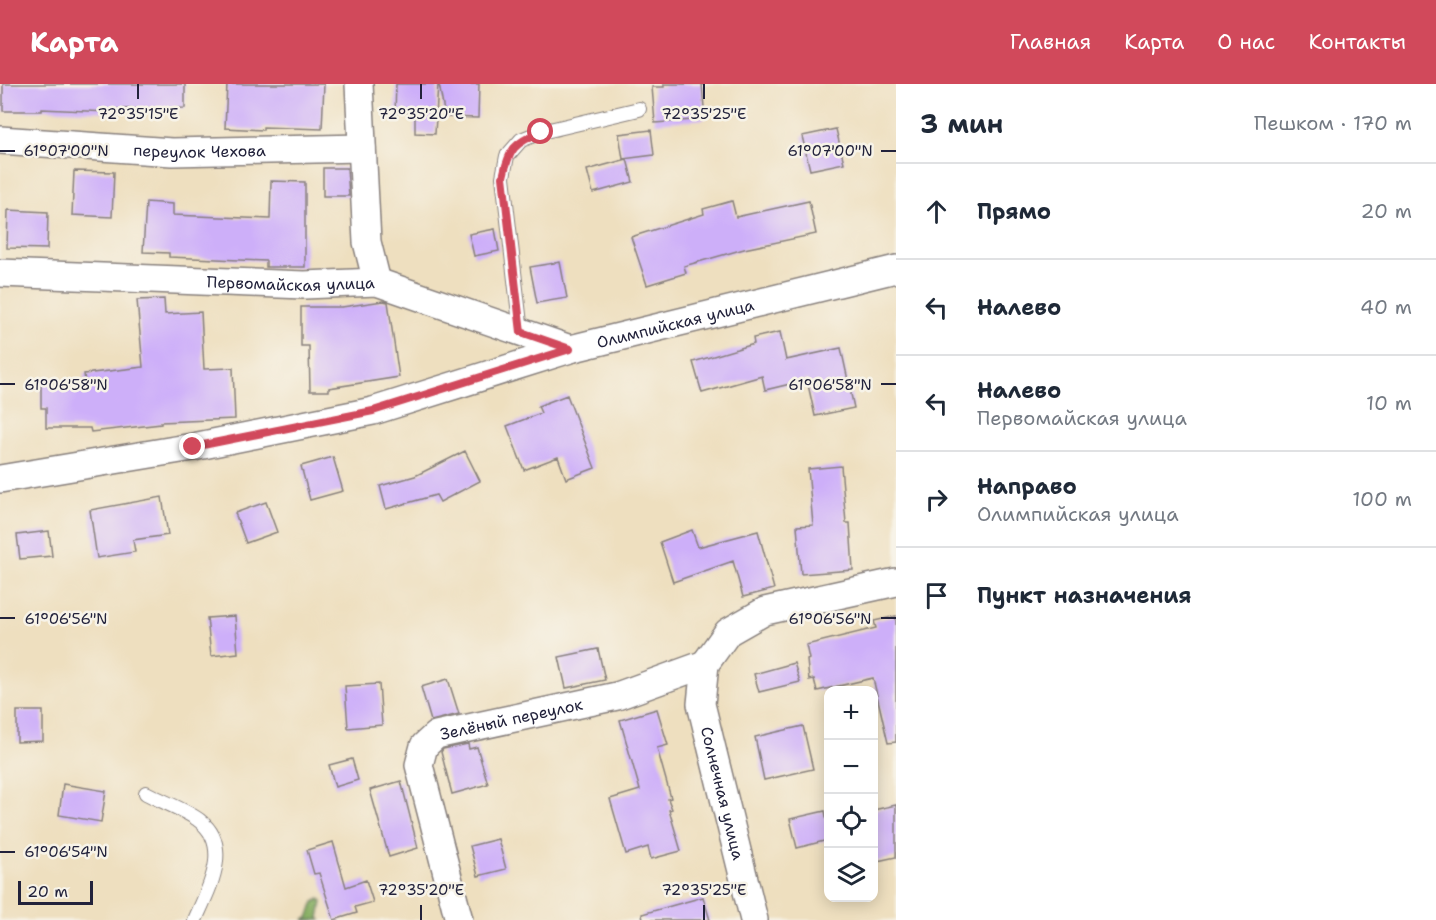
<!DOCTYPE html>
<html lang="ru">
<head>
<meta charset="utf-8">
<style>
	:root { --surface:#fff; --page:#f2f2f3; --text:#1f2937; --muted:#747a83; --line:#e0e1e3; --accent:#d1495b }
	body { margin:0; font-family:"Shantell Sans",sans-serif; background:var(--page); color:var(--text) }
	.controls { position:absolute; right:18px; bottom:18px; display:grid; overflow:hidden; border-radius:12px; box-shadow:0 3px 15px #0003 }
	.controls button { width:54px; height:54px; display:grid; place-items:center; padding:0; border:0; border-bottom:2px solid var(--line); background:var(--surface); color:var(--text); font:30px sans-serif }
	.scale { position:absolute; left:18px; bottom:15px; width:75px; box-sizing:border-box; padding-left:6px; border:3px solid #22223b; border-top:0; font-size:16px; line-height:21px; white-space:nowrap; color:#22223b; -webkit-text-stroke:4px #f7f3e8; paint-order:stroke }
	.stop { position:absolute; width:18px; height:18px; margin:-14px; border:4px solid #d1495b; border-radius:50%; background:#fff }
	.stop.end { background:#d1495b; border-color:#fff; box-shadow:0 2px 6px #0008 }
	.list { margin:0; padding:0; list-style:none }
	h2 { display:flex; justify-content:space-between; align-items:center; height:78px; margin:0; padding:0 24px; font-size:26px }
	h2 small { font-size:20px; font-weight:400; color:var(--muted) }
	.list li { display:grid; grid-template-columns:39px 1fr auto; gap:18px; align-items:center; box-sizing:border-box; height:96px; padding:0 24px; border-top:2px solid var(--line) }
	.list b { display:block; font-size:22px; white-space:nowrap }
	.list p { margin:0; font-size:20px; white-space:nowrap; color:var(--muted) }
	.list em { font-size:20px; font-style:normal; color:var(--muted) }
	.icon { flex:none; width:33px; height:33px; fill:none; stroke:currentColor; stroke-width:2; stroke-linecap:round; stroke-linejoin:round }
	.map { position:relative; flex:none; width:896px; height:836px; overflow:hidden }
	header { display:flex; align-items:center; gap:36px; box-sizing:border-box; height:84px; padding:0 30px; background:var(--accent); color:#fff }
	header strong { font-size:28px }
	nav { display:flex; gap:33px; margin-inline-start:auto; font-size:21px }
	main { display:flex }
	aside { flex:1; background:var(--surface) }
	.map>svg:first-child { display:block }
	.forest { fill:#8ab066; stroke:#566950; stroke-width:1.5 }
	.building { fill:#cdaff9 }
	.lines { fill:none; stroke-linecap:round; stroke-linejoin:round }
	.lane-casing { stroke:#88807d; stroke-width:16 }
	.street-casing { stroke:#88807d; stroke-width:30 }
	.lane { stroke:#fff; stroke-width:14 }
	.street { stroke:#fff; stroke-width:27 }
	.route { stroke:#d1495b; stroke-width:8 }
	.ticks { fill:none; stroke:#22223b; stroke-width:2 }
	.labels { text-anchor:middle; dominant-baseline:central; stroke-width:5; stroke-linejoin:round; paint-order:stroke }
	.street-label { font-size:16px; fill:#22223b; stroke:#f7f3e8 }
	.ticks-label { font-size:15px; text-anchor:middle; fill:#22223b; stroke:#f7f3e8; stroke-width:5; stroke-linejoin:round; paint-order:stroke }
</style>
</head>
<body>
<header>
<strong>Карта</strong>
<nav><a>Главная</a><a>Карта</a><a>О нас</a><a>Контакты</a></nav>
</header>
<main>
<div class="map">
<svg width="896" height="836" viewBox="0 0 896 836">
	<rect width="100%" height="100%" fill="#f7f3e8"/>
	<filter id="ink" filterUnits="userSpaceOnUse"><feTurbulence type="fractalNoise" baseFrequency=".0167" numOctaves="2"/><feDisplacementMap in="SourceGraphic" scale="12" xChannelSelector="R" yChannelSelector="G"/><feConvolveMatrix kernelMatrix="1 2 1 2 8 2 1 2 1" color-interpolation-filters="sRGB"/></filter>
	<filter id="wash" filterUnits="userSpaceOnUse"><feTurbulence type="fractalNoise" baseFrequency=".008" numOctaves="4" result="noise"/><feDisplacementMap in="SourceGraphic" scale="24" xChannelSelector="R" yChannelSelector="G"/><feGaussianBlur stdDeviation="1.35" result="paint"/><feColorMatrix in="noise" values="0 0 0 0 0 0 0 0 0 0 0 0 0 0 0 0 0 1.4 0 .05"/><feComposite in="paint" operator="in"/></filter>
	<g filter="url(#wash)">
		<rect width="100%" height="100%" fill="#eedfbf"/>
		<path class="forest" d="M320,815L322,818L319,834L321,836H304L308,834L314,818Z"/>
		<g id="blocks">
			<path class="building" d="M3,0H185V24L110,25L109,28L42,25V27H3Z
				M227,0H324L322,45L263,43V46L225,44Z
				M396,0H438L435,50L415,49V29H395Z
				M439,0H479L478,34L445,33Z
				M664,0H702L705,35L655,39L652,3H664Z
				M836,45L844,79L810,86L802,52Z
				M651,46L654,71L623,75L619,50Z
				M627,75L633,98L593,109L587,86Z
				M323,84H347L349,112H323Z
				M74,87L114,88L112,133L72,131Z
				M271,97L305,98V183H266V177L169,173V169L143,168L146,118L173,120V131L270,135Z
				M732,117L736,133L809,117L816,150L744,165L684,182L686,189L647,201L631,153L704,130L703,125Z
				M8,126L48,128L47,165L7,164Z
				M495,145L499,167L474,172L469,150Z
				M560,178L567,214L537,219L530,183Z
				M164,215L165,230L201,228L204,285L233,284L235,335L161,338V340L91,348L90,344H46V324H41V298H85L84,290L143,283L137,216Z
				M383,217L388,218L399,293L329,304V307H310L309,262H301V223H342Z
				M780,248L786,276L841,264L854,324L815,332L807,296L765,306L762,292L702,309L693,278L754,260L753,254Z
				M567,311L595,384L566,395L558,373L524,386L507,342L541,329L538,322Z
				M465,367L480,397L440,418L436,411L386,425L380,402L415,392Z
				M333,373L343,407L310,416L301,382Z
				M841,382L846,439H850L853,486L801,490L797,442L813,441L808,385Z
				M162,413L168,451L133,456L135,468L97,474L90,426Z
				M266,418L277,448L246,459L235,429Z
				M692,446L698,463L758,447L774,505L743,513L733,477L673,498L660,458Z
				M49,447L52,472L20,475L17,451Z
				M235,532L238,569L211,572L207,534Z
				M896,532V658L888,659L873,594L817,607L814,595L809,596L807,576L809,575L806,561L876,544L874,537Z
				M598,565L605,596L566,604L559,573Z
				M794,579L800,598L759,608L754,590Z
				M448,595L459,630L431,637L421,603Z
				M379,600L382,641L348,644L345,602Z
				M657,625L668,661L657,664L671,714L668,715L672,725L669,726L681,767L651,775L648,763L626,770L610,715L640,706L620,636Z
				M17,627H43V657L17,658Z
				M803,642L813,685L764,696L755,653Z
				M468,660L469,665L477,663L488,700L452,710L441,668L443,665Z
				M352,675L358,696L335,703L329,681Z
				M401,697L418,764L389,773L370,706Z
				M63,700L106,707L101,738L59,731Z
				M896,721V773L873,778V726Z
				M825,727L828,742V756L797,764L790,735Z
				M498,755L506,785L478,792L470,762Z
				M333,758L346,803L366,796L373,818L355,823L357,829L334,836L319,789L314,790L307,766Z
				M703,813L710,836H643L642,830Z"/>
		</g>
	</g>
	<g filter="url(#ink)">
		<use href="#blocks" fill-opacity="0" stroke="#88807d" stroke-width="1.5"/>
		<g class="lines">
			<defs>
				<path id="lane" d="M521,248L503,93L507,72L521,56L541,48L639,25
					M146,709C161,717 188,727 200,737C233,763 208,806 195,836"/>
				<g id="street">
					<path d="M359,0L367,158L377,198"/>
					<path id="s1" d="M0,56L172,68L362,64"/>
					<path id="s2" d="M0,189L304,201L377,198L570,265"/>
					<path id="s3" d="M0,395L193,363L373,327L570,265L896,185"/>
					<path id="s4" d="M705,580L701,620L754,836"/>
					<path d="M705,580L728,548L765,527L896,498"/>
					<path id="s5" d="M459,836L419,681L424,662L436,651L617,612L705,580"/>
				</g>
			</defs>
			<use href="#lane" class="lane-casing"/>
			<use href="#street" class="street-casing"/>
			<use href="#lane" class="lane"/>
			<use href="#street" class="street"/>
		</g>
	</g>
	<g class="lines" filter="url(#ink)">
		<path class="route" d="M193,363L373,327L570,265L521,248L503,93C509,65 514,59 541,48"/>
	</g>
	<path class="ticks" d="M138,0V15M421,0V15M704,0V15M0,67H15M881,67H896M0,300H15M881,300H896M0,534H15M881,534H896M0,768H15M421,821V836M704,821V836"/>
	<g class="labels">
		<g class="street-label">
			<text stroke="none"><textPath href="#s1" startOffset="200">переулок Чехова</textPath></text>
			<text stroke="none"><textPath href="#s2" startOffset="291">Первомайская улица</textPath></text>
			<text stroke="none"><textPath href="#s3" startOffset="694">Олимпийская улица</textPath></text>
			<text stroke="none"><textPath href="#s5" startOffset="273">Зелёный переулок</textPath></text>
			<text stroke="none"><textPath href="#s4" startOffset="132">Солнечная улица</textPath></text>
		</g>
	</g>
	<g class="ticks-label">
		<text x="138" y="35">72°35'15"E</text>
		<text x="421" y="35">72°35'20"E</text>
		<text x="704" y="35">72°35'25"E</text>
		<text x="66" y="72">61°07'00"N</text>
		<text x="830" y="72">61°07'00"N</text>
		<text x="66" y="306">61°06'58"N</text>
		<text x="830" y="306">61°06'58"N</text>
		<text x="66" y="540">61°06'56"N</text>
		<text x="830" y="540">61°06'56"N</text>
		<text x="66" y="773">61°06'54"N</text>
		<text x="421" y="811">72°35'20"E</text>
		<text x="704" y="811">72°35'25"E</text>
	</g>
</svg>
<div class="controls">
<button>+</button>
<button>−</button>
<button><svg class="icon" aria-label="locate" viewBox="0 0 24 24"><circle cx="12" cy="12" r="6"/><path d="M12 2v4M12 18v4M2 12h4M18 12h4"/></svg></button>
<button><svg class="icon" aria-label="layers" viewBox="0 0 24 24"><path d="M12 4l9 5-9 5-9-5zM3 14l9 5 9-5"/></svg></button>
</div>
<div class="scale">20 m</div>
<div class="stop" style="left:541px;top:48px"></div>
<div class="stop end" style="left:193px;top:363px"></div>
</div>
<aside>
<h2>3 мин<small>Пешком · 170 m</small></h2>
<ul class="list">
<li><svg class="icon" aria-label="ahead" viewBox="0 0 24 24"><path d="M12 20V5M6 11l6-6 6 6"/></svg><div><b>Прямо</b></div><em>20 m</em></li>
<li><svg class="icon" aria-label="left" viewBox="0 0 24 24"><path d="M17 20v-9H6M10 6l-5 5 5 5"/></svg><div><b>Налево</b></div><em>40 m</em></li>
<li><svg class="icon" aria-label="left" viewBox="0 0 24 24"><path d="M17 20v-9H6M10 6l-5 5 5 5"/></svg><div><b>Налево</b><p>Первомайская улица</p></div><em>10 m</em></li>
<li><svg class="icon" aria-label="right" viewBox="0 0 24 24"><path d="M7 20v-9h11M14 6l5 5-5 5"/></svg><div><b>Направо</b><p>Олимпийская улица</p></div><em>100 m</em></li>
<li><svg class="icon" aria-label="arrive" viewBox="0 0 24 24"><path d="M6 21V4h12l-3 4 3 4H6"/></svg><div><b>Пункт назначения</b></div></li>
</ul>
</aside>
</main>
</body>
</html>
